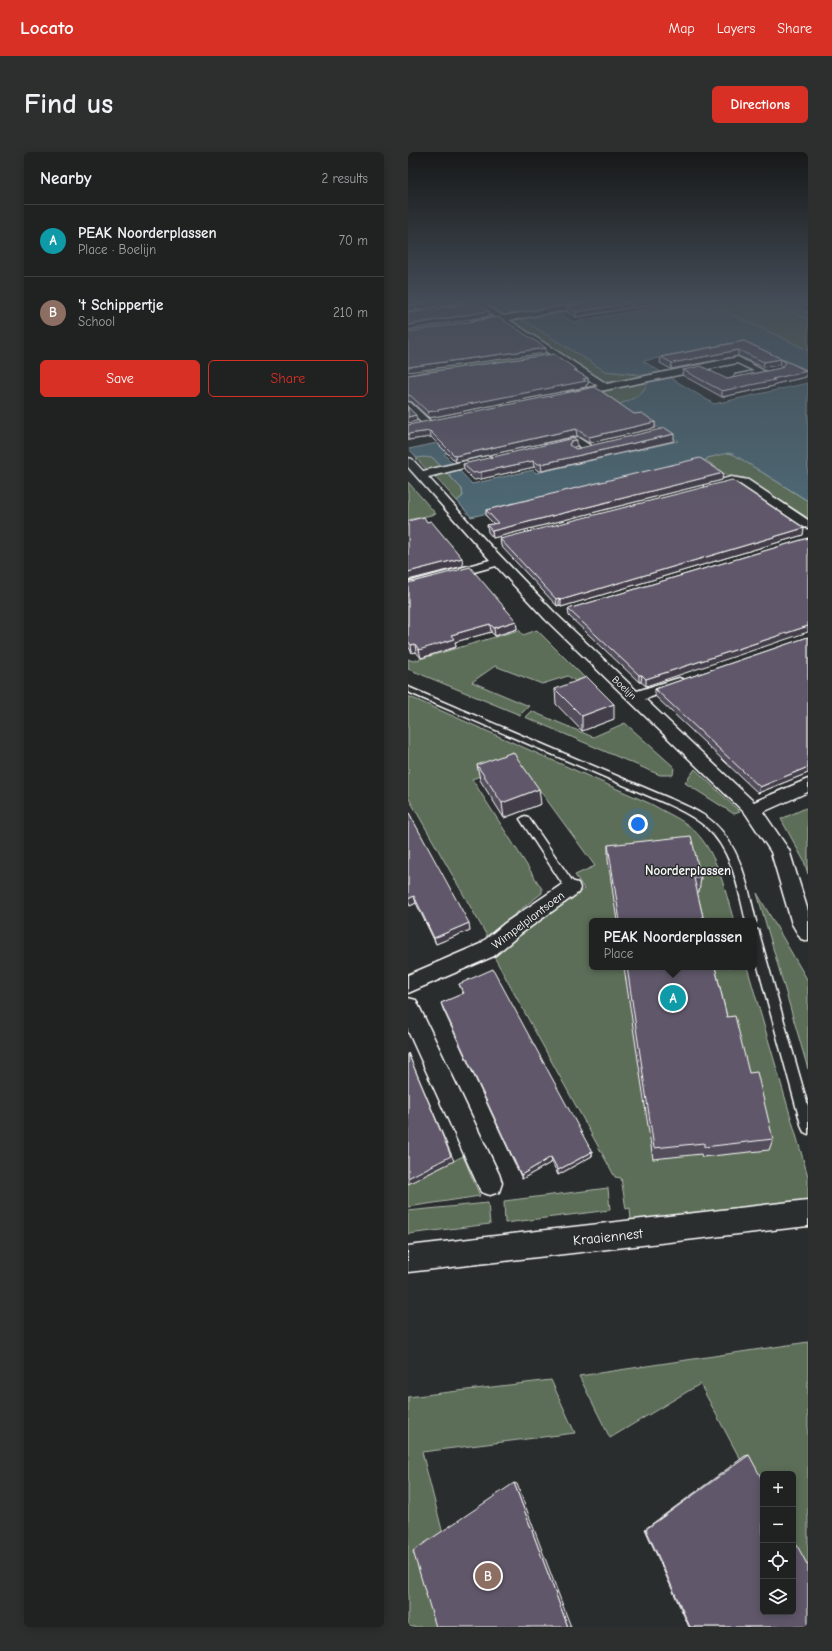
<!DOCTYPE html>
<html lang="en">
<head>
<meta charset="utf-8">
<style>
	:root { --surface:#202222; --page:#2d2f2f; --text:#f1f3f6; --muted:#a2a4a5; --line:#3d3f40; --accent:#d93025 }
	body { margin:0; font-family:"Comic Neue",sans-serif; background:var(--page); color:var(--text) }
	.controls { position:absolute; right:12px; bottom:12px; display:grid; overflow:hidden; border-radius:6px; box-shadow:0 2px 10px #0003 }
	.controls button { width:36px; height:36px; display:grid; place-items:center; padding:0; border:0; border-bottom:1px solid var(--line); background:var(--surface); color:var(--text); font:20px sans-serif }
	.you { position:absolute; left:230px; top:672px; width:14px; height:14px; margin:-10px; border:3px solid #fff; border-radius:50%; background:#1a73e8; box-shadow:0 0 0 6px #1a73e833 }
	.badge { display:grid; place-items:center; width:26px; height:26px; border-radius:50%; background:var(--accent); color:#fff; font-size:13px; font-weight:700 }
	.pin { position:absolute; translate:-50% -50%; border:2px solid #fff; box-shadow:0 1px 4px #0006 }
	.popup { position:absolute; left:181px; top:766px; width:168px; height:52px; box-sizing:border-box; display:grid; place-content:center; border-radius:6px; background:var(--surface); filter:drop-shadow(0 1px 3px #0005); font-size:13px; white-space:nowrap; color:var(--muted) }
	.popup b { font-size:15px; color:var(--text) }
	.popup::after { content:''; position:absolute; left:50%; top:100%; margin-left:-8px; border:8px solid transparent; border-top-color:var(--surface) }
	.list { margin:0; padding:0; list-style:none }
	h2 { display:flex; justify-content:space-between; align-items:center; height:52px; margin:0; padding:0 16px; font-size:17px }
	h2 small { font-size:13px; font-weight:400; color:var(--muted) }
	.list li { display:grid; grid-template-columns:26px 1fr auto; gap:12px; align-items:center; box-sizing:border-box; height:72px; padding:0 16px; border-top:1px solid var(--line) }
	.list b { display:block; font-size:15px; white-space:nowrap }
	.list p { margin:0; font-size:13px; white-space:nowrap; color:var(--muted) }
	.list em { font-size:13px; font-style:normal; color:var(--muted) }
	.actions { display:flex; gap:8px; padding:12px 16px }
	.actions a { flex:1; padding:9px 0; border:1px solid var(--accent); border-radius:6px; text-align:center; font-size:14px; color:var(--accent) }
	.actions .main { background:var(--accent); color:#fff }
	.icon { flex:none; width:22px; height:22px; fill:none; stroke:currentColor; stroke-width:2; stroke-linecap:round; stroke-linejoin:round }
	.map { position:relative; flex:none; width:400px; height:1475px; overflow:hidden; border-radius:6px }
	header { display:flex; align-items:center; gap:24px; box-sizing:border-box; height:56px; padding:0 20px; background:var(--accent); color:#fff }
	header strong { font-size:19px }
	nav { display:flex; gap:22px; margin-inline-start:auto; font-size:14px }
	.intro { display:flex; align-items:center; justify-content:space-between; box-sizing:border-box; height:96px; padding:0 24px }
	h1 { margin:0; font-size:28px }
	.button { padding:10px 18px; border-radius:6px; background:var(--accent); color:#fff; font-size:14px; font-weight:700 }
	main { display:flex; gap:24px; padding:0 24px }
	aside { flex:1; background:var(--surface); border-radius:6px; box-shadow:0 2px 10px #0003 }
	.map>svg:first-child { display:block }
	.green { fill:#5c6e58; stroke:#aeb6ac }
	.water { fill:#4e6773; stroke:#95a4ab; fill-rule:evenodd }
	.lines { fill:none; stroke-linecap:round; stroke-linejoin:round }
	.lane-casing { stroke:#fff; stroke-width:3 }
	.street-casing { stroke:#fff; stroke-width:3 }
	.lane { fill:#2a2d2e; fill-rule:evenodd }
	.street { fill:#2a2d2e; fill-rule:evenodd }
	.wall { fill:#534d5b; stroke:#fff }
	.shaded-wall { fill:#433e4a; stroke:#fff }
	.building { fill:#60596a; stroke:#fff }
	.labels { text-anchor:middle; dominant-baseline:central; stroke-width:3; stroke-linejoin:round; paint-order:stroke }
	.far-street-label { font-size:10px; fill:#fff; stroke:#2a2d2e }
	.street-label { font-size:12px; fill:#fff; stroke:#2a2d2e }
	.neighbourhood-label { font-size:13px; font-weight:bold; fill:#fff; stroke:#2a2d2e }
	.near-street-label { font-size:14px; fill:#fff; stroke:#2a2d2e }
</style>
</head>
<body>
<header>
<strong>Locato</strong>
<nav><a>Map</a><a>Layers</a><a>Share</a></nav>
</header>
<div class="intro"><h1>Find us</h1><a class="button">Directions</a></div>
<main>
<aside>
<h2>Nearby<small>2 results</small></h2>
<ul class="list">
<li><span class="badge" style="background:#0f9aa8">A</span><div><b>PEAK Noorderplassen</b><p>Place · Boelijn</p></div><em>70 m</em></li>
<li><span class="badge" style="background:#8d6e63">B</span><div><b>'t Schippertje</b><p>School</p></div><em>210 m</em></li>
</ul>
<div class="actions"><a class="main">Save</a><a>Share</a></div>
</aside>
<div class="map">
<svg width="400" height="1475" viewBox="0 0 400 1475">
	<rect width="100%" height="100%" fill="#2a2d2e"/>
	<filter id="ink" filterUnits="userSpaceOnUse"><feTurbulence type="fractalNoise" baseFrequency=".025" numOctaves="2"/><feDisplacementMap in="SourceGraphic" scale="8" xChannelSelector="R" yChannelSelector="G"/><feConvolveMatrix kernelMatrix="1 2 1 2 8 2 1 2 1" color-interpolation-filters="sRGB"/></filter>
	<g filter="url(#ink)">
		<path class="green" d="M73,149H85L107,163L96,164Z
			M294,149H358L400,167V198Z
			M110,165L197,219L237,224L202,231L197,230L101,168Z
			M128,194L143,201V203L0,223Z
			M242,228C233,244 228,246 212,252L195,240L200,237Z
			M320,301L325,302L400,349V366L337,326L329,325L322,326L298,308L299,306Z
			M15,305L25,306L33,315L19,318L8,306Z
			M38,320L54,337L55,344L49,349L27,325Z
			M0,330L28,362L0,368Z
			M111,478L115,483L129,478L177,526L167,529L160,524L134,532L87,514L64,530L121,554L112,563L0,517V507L5,509Z
			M0,544L243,652C255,659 269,665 280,673C309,696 316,736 326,769H184V815H339L400,1024V1048L223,1069L222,1056L218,1057L213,1026L207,1025L84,801L176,737L167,723L187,714L111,610L64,627L134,737V741L79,784L0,645Z
			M123,559L185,585L217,571L266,615L265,623H252L117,565Z
			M287,617L332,660L326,662L277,631Z
			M400,655V722L396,709L373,667Z
			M349,741L400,829V917Z
			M55,1004L72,1044L0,1055V1032Z
			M200,1036L202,1058L97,1071L96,1049Z
			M80,1051L82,1072L0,1082V1059Z
			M400,1190V1433L385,1405V1322H355V1350L292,1232L202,1286L171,1224Z
			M143,1228L167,1281L14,1300L35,1382L36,1475H0V1245Z"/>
		<path class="water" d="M85,149H132L165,170L264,152L258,149H294L400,198V218L388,213H384L335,190L235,209L306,252L400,231V349L325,302L320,301L299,306L298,308L63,365L49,349L55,344L54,337L25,306L15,305L9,306L1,297L212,252C226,247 237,242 242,226L231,222L197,219ZM232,264L270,289L128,321L125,318L64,332L36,302L158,276Z
			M358,149H400V153L383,151L400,159V167Z"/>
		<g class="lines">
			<defs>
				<path id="lane" d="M0,535L263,647C278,654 294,660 306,671C333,696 340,735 348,769L347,772L346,769H338C330,737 325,700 299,676C287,665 272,658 257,651L0,540Z
					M117,664L120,665L167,733L168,736L167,739H159L112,667Z
					M346,777L350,778L351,781L400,954V982L396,980L394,976L346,800Z"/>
				<path id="street" d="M43,149H55L28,157L0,159V155L28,153Z
					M63,149H72L95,164L187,149H204L200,151L101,168L199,232L330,205L358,220L357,222L330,228L327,227L326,225L327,223L346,219L329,211L163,245L160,244L158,242L160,240L190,234L92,169L64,173V169L87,165Z
					M0,250L3,251L22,269L24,271L22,273H16L0,258Z
					M169,285L183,294L184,296L183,298H175L167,291L143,296L138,293L139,291Z
					M79,304L83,305L84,307L83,309L20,325L79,390L147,461L229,539L271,526L276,528L278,531L276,534L237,547L346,650L400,627V640L355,660L381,698L400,759V789L393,787L384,772L363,700L338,662L137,467L88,414L0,438V430L82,408L0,315V306L4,307L15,319Z
					M323,325L340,328L400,368V376L396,375L332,332L318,333L301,337L296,334L297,332Z
					M163,729L170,731L172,736L170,741L111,783L86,804L0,841V823L72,792L97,771L156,731Z
					M0,846L8,848L91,1022L94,1031L91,1040L82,1043L73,1040L0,879Z
					M400,1048V1074L0,1120V1094Z"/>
			</defs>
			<use href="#lane" class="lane-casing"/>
			<use href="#street" class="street-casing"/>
			<use href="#lane" class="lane"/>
			<use href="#street" class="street"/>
		</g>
		<path class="wall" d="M142,149H178L149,154Z
			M159,154L222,156L168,165L159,160Z
			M336,189L399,219L398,225L367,232L366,234L314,245L274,223L275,218L319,227L373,216L374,215L372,213L355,215L330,204L263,217L252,211L253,205Z
			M169,218V220L180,226V232L178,233V235L21,266L4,250L0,249V223Z
			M226,262L247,270V276L181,291L169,284L48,310L23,285L0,288V273Z
			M266,289L134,319H130L126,315L73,327L66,328L56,318L55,312L169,294L165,295L168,297Z
			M315,321L314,328L85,386L80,380L79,373L86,372L78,364V358Z
			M396,376L395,383L153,455L151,453L149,454L93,394L92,387Z
			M400,386L238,534L233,530H231L161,464L160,457Z
			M0,431L108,469L109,477L87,484L83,480L47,490L48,495L13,506L8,500L4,501L0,494Z
			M400,485V621L350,641L247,544V537Z
			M147,537L206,567L174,579L148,552Z
			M69,613L133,652L96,666L72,628Z
			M0,659L62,778L28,792L8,751L2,754L0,750Z
			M200,693L293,726L291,740H289L296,769H209L200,708Z
			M216,815H307L319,865L365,987L361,998L294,1005L293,1002L245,1007Z
			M51,832L184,1000V1004L150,1023L144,1010L114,1027L35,857L33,851L55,842Z
			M341,1303L400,1475H281L237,1377L337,1304Z"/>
		<path class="shaded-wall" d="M31,149H59L0,159V154Z
			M149,149H178L149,154Z
			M234,149H257V151L223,156V151Z
			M222,151V156L168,165V160Z
			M81,159V164L0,178V173Z
			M138,196V201L0,220V215Z
			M330,198V204L263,217L264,211Z
			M373,207L372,213L355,215L356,210Z
			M399,219L398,225L367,232L366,234L314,245V239L364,227Z
			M180,226V232L178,233V235L21,266L20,260Z
			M8,263L9,269L0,271V265Z
			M247,270V276L181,291V285Z
			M168,277L169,284L48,310L47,304Z
			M22,279L23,285L0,288V282Z
			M266,282V289L134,319L133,312Z
			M169,288V294L164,296L161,293L163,289Z
			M125,309L126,315L73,327V320Z
			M315,321L314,328L85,386L84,379Z
			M396,376L395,383L153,455V448Z
			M54,406L55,414L0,428V420Z
			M151,446V453L149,454L148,447Z
			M108,469L109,477L87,484L86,476Z
			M82,472L83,480L47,490L48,495L13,506L11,498L43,483Z
			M400,474V480L238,534V527Z
			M7,492L8,500L4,501L3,493Z
			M231,523H234L233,530H231Z
			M206,552V567L174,579V564Z
			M400,615V621L350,641L352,635Z
			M131,637L133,652L96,666L94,651Z
			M6,744L8,751L2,754L0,747Z
			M61,771L62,778L28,792L26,786Z
			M0,901L46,1009L0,1032Z
			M184,1000V1004L150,1023V1018Z
			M143,1005L144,1010L114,1027L113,1023Z
			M106,1331L109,1332L163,1475H160Z"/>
		<path class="building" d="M0,149H31L0,154Z
			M189,149H218L222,151L168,160L159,154Z
			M226,149H234L223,151Z
			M68,151L81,159L0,173V161Z
			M91,165L138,196L0,215V180Z
			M336,189L399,219L364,227L367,228L314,239L275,218L293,214L319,227L373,216L378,211L373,207L356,210L330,198L264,211L253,205Z
			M146,202L169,218H166L180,226L175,227L178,229L20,260L3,244L0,243V223Z
			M187,235L226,262L234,261L247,270L181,285L168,277L47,304L22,279L0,282V273Z
			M0,255L8,263L0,265Z
			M257,276L266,282L133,312H130L125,309L73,320L65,321L55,312L166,286L169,288L163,289L161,293L168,297Z
			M292,306L315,321L84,379L79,373L90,371L78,358Z
			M324,328L396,376L153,448L151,446L148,447L92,387Z
			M16,365L19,370L23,369L54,406L0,420V369Z
			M400,386V474L238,527L234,523H231L160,457Z
			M62,415L108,469L86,476L82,472L43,483L46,487L11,498L7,492L3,493L0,489V431Z
			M400,485V615L352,635L247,537Z
			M179,525L206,552L174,564L147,537Z
			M105,600L131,637L94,651L69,613Z
			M0,659L61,771L26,786L6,744L0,747Z
			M283,684L293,726H286L296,769H212L200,693Z
			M219,815H307L319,865L327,864L341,921L349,920L365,987L296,995V991L246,996Z
			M85,817L184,1000L150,1018L143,1005L113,1023L33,851L56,841L51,832Z
			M0,901L43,1004L0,1026Z
			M341,1303L355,1329V1460H385V1386L400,1414V1475H282L238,1377Z
			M106,1331L160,1475H28L5,1399Z"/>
	</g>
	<linearGradient id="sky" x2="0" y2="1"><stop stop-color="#171919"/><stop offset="0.42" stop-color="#444c57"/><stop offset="1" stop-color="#444c57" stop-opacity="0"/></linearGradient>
	<rect width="400" height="355" fill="url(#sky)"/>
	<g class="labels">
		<g class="far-street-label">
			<text transform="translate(216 536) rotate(43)">Boelijn</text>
		</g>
		<g class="street-label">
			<text transform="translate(120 768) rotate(-37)">Wimpelplantsoen</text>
		</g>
		<g class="neighbourhood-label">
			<text x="280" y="718">Noorderplassen</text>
		</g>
		<g class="near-street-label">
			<text transform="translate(200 1085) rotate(-6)">Kraaiennest</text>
		</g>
	</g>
</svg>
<div class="controls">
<button>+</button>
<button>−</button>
<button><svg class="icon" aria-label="locate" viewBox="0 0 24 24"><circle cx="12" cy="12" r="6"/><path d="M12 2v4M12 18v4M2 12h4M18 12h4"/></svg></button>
<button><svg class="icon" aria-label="layers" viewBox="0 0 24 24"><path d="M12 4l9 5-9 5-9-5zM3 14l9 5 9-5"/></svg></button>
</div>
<div class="you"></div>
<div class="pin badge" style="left:265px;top:846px;background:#0f9aa8">A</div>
<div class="popup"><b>PEAK Noorderplassen</b>Place</div>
<div class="pin badge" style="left:80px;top:1424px;background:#8d6e63">B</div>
</div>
</main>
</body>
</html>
